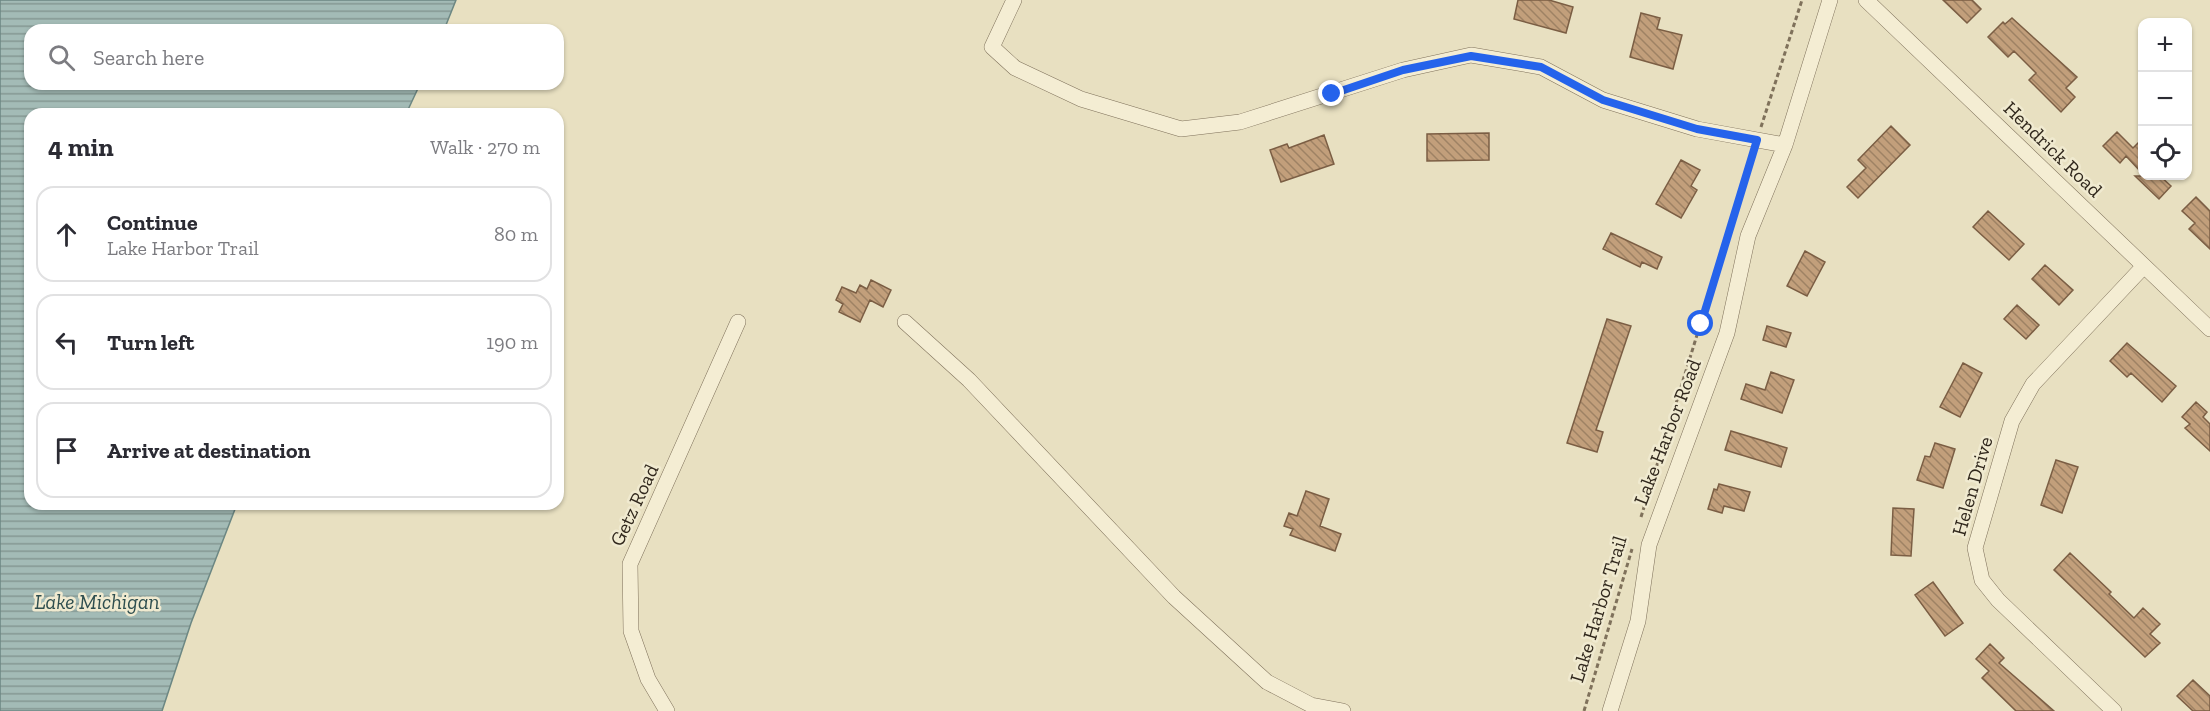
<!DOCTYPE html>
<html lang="en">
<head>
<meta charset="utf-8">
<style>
	:root { --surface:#fff; --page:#f7f7f7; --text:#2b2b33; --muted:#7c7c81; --line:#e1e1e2 }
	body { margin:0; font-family:"Zilla Slab",serif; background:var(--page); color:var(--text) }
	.controls { position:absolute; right:18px; top:18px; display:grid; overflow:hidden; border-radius:12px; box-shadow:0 2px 4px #0004 }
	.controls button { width:54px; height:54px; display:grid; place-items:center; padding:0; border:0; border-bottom:2px solid var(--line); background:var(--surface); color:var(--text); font:30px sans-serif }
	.stop { position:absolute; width:18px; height:18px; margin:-14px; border:4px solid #2563eb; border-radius:50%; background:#fff }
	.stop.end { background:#2563eb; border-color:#fff; box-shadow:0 2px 6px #0008 }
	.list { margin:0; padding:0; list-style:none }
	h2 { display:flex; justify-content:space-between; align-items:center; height:78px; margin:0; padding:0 24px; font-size:26px }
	h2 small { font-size:20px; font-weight:400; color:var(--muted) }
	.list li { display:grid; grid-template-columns:39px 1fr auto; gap:18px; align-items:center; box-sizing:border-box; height:96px; margin:0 12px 12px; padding:0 12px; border:2px solid var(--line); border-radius:18px }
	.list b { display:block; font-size:22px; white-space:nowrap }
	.list p { margin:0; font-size:20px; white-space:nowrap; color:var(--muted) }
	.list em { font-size:20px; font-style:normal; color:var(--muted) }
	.icon { flex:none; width:33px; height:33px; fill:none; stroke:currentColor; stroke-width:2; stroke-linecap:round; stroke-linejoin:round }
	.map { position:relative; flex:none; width:2210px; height:711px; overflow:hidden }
	.search { position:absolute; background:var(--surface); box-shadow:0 2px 4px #0004; left:24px; top:24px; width:540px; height:66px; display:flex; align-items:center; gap:15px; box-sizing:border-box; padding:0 21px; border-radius:18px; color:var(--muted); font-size:22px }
	.panel { position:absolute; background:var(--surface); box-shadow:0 2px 4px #0004; left:24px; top:108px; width:540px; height:402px; border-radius:18px }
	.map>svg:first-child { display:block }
	.water { fill:url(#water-rules); stroke:#6c8783; stroke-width:1.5 }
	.building { fill:url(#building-back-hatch); stroke:#7b5e44; stroke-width:1.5 }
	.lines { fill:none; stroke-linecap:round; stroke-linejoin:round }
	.minor-casing { stroke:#7f715b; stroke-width:16 }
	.path { stroke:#7f715b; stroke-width:3; stroke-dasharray:4.5 3; stroke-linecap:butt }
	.minor { stroke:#f4edd3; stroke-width:15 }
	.route { stroke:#2563eb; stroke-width:8 }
	.labels { text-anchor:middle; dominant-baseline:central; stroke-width:5; stroke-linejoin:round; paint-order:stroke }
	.street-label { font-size:20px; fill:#31281d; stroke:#f0ead0 }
	.water-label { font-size:21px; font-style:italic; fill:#2e4e4f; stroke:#f0ead0 }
</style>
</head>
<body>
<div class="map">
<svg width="2210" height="711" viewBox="0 0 2210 711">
	<defs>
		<pattern id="water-rules" width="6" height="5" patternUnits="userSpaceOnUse" patternTransform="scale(1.5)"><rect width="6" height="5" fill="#a3bbb6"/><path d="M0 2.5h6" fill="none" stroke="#859893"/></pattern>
		<pattern id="building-back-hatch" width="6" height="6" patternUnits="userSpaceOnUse" patternTransform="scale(1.5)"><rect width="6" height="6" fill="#c29f7b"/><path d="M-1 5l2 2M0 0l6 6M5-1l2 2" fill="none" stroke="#9e8264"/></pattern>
	</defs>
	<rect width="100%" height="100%" fill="#e8e0c1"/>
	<path class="water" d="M0,0H456L444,30H30V84H420L406,114H30V504H237L191,623L162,711H0Z"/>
	<path class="building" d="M1518,0H1549L1573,7L1566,33L1514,19Z
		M1943,0H1972L1981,9L1967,23Z
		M1641,13L1660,18L1657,29L1682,35L1673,69L1630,57Z
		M2012,18L2077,77L2066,88L2075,97L2061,112L2029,80L2036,73L2014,51L2008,57L1988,37L2003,22L2005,24Z
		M1891,126L1910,145L1858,198L1847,187L1866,168L1858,160Z
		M2117,132L2133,148L2142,139V173L2126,156L2120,163L2103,146Z
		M1489,133V160L1427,161V134Z
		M1324,135L1334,164L1281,182L1270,150L1287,144L1289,148Z
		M1681,160L1700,170L1691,186L1697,190L1681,218L1656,204Z
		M2135,176H2160L2171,186L2159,199Z
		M2196,197L2210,211V249L2189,229L2195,223L2182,211Z
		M1988,211L2024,244L2009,260L1973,227Z
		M1611,233L1662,257L1657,269L1642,262L1640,267L1603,249Z
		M1805,251L1825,262L1807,296L1787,286Z
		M2045,265L2073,290L2059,305L2032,279Z
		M871,280L891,290L883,307L870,300L860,322L839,312L843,304L836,300L842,287L856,293L860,285L867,289Z
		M2017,305L2039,325L2026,339L2004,319Z
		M1607,319L1631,326L1596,430L1603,432L1597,452L1567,443Z
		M1767,326L1791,333L1786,347L1763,340Z
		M2127,343L2176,386L2162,402L2131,373L2127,377L2110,361Z
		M1963,363L1982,373L1960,417L1940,407Z
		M1771,372L1794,380L1782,413L1741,399L1746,384L1765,390Z
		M2196,402L2207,412L2203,417L2210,424V451L2185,428L2190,424L2182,417Z
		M1731,431L1787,448L1781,467L1725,450Z
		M1935,443L1955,449L1943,488L1917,480L1925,456L1930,457Z
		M2056,460L2078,467L2062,513L2041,505Z
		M1719,484L1750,492L1744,511L1724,506L1722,513L1708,509L1714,489L1717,490Z
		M1306,491L1329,499L1320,526L1341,534L1335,551L1290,535L1293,529L1284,526L1289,513L1297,516Z
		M1893,508L1914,509L1911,556L1891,555Z
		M2070,553L2111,592L2109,594L2134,618L2143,608L2160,624L2150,634L2160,643L2145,657L2054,570Z
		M1933,582L1963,623L1945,636L1915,595Z
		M1990,644L2004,658L1999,663L2054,711H2016L1982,678L1989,671L1976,659Z
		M2193,680L2210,696V711H2193L2177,696Z"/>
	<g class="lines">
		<defs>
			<path id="minor" d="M1014,0L992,47L1015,68L1081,99L1181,129L1240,122L1403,70L1471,55L1541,67L1603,100L1697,129L1785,145
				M1866,0L2210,329
				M905,322L969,380L1174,597L1267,682L1311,705L1343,711
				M667,711L648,679L631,631L630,564L738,322
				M1610,711L1638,621L1649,545L1727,333L1748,236L1785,145L1830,0
				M2114,711L1998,600L1982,580L1975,548L2012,421L2033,384L2144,266"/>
		</defs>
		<use href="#minor" class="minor-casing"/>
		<path class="path" d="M1761,127L1802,0
			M1641,517L1753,153
			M1584,711L1632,549"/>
		<use href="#minor" class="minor"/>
	</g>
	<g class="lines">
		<path class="route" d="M1332,94L1403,70L1471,56L1541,67L1603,100L1697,129L1757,140L1701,324"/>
	</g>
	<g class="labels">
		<g class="street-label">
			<text transform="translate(2053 149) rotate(44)">Hendrick Road</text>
			<text transform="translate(1667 432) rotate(-69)">Lake Harbor Road</text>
			<text transform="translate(1972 486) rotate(-74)">Helen Drive</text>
			<text transform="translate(634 505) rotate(-65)">Getz Road</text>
			<text transform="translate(1598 609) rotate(-73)">Lake Harbor Trail</text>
		</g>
		<g class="water-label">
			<text x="97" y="601">Lake Michigan</text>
		</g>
	</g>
</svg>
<div class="controls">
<button>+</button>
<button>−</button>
<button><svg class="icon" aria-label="locate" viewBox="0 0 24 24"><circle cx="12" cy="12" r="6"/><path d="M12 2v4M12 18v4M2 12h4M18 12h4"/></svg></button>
</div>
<div class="stop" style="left:1701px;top:324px"></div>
<div class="stop end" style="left:1332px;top:94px"></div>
<div class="search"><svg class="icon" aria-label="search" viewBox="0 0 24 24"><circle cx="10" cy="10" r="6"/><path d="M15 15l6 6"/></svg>Search here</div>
<section class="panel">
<h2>4 min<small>Walk · 270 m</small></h2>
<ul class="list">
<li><svg class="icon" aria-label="ahead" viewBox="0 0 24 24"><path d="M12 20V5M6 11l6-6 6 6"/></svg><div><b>Continue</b><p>Lake Harbor Trail</p></div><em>80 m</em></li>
<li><svg class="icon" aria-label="left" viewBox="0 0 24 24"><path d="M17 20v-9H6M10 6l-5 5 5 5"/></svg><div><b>Turn left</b></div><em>190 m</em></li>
<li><svg class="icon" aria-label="arrive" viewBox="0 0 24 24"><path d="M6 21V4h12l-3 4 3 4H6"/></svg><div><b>Arrive at destination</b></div></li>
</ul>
</section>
</div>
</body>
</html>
